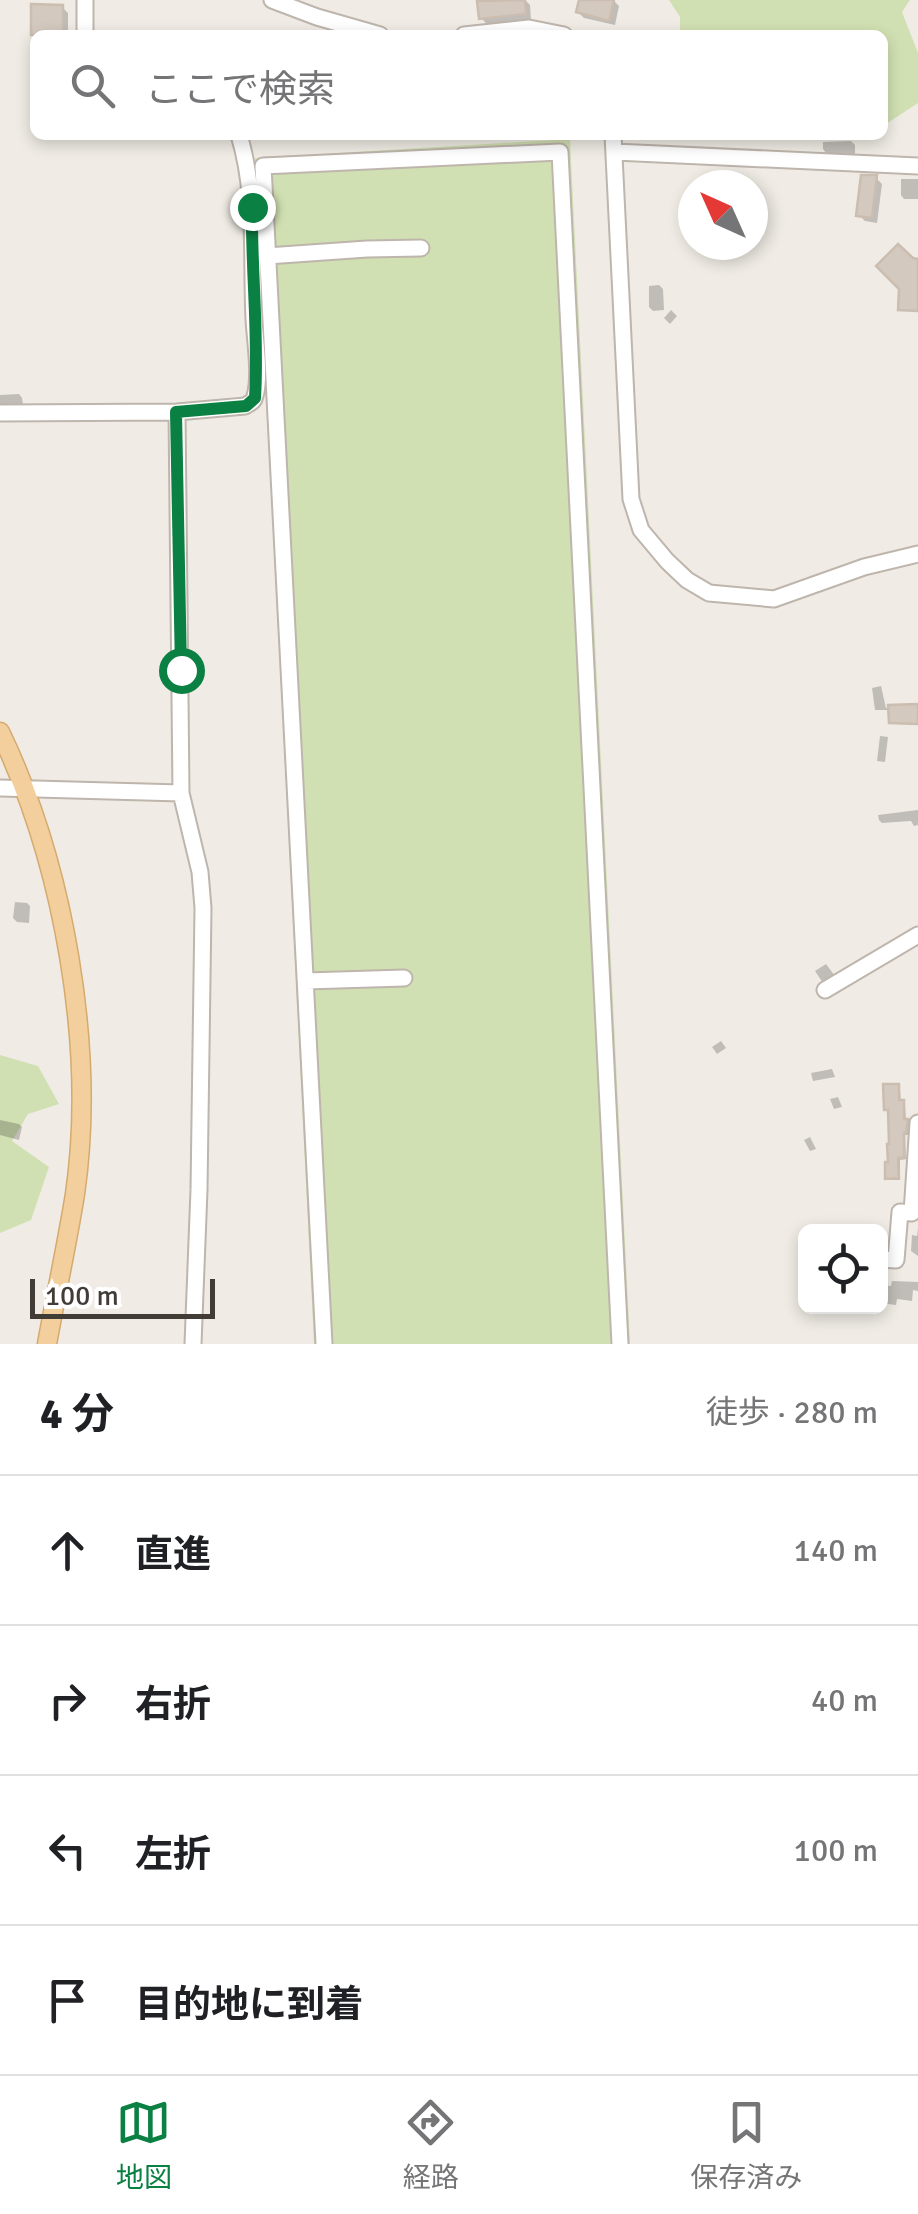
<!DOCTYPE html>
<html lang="ja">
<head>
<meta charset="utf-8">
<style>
	:root { --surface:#fff; --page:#f6f6f6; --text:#202124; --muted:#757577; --line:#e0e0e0; --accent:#0b8043 }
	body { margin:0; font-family:Signika,"Noto Sans JP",sans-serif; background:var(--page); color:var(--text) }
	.controls { position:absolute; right:30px; bottom:30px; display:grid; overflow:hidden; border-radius:15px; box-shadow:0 5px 15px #0003 }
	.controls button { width:90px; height:90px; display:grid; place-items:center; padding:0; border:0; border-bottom:2px solid var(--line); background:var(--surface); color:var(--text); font:50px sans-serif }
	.compass { position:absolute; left:678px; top:170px; width:90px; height:90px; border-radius:50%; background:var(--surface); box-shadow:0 5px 15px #0003; rotate:315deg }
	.scale { position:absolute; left:30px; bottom:25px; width:185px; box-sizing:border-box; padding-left:10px; border:5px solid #423c36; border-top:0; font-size:28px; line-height:35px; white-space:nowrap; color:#423c36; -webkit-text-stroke:8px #fff; paint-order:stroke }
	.stop { position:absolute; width:30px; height:30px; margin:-22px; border:8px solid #0b8043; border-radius:50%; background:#fff }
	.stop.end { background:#0b8043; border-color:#fff; box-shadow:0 2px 10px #0008 }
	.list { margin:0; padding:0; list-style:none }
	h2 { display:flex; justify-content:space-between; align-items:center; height:130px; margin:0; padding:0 40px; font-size:42px }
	h2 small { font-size:32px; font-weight:400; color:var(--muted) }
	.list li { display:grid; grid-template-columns:65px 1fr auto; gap:30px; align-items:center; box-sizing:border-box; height:150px; padding:0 40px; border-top:2px solid var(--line) }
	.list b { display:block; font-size:38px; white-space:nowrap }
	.list em { font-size:32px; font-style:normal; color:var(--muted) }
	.icon { flex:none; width:55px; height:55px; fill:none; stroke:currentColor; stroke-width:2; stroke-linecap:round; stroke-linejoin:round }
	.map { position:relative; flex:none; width:918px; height:1344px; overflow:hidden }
	.search { position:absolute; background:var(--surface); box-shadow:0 5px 15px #0003; left:30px; right:30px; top:30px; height:110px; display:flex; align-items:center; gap:25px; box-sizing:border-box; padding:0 35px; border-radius:15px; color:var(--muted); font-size:38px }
	.sheet { height:730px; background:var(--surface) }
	nav { display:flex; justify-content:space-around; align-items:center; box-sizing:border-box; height:140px; border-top:2px solid var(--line); background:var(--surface); font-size:28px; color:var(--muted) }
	nav a { display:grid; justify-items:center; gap:5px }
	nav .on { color:var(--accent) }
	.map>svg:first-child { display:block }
	.green { fill:#d1e0b2 }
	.shadow { fill:#0003 }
	.building { fill:#d4c9bf; stroke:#cbbdb0; stroke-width:2.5 }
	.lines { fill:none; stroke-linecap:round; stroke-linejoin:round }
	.minor-casing { stroke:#beb5ac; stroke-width:19 }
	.major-casing { stroke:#d5aa6f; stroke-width:21 }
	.minor { stroke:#fff; stroke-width:15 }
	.major { stroke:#f2cf9d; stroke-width:18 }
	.route { stroke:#0b8043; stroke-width:12 }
</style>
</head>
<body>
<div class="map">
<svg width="918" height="1344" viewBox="0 0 918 1344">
	<rect width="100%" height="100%" fill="#f0ece5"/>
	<path class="green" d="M669,0H910L902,12L918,53V103L883,126V35H680V17Z
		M570,139L630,1344H314L255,158Z
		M0,1055L38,1066L59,1104L28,1114L12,1141L49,1167L31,1220L0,1233Z"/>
	<path class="shadow" d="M511,0H525L530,5L531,20L487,24L481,18L480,3Z
		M581,0H613L619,6L615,25L584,18L578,12Z
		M34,7H62L68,13V35H35V55L33,53Z
		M851,141L855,145V154L826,153L823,149V142Z
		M876,178L882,184L877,223L865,221L859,215Z
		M901,179H918V199H904L901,195Z
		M659,285L663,289L664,310L653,311L649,307V286Z
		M671,310L677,316L670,324L664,318Z
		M19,394L22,398L23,404L0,406V395Z
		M881,686L886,708L918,706V724L890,710H875L872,688Z
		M880,736L888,737L885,762L877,761Z
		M918,810V825L914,826L911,821L882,823L879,820L878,815Z
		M15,902L27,903L30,906L29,923L17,922L13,918Z
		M826,964L835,976L823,983L815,971Z
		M721,1041L726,1048L717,1054L712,1047Z
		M832,1069L835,1077L813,1081L811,1073Z
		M898,1086L900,1089L901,1102L905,1105L906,1120L909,1124L908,1135H905L906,1159L900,1160V1180H890L888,1178L890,1165L889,1112L886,1109Z
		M838,1097L842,1107L834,1109L830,1099Z
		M0,1120L19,1124L22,1127L19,1140L0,1135Z
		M810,1137L816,1149L810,1151L804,1140Z
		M918,1228V1259V1256L911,1251L912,1235L917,1236Z
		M880,1234H886V1248H880Z
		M892,1281L918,1282V1291L913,1290L912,1301L897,1299L896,1305L880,1303V1285L891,1286Z"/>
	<path class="building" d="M525,0L526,14L479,19L477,1Z
		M579,0H614L609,21L576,12Z
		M31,4L63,5V35H31Z
		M861,175H877L872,218L856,216Z
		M898,244L913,258L918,259V311L898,310L899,289L876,266Z
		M918,704V724L889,723L888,705Z
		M883,1084H899V1100H904V1119H908L906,1133H904V1158H898L899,1178L885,1179V1162H888L887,1144H889L888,1110H884Z"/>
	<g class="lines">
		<defs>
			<path id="minor" d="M272,0L317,17L380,35
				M85,35V0
				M464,35L529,28L564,35
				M613,135L631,499L641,530L667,561L687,580L709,593L774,599L864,567L918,554
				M615,152L918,166
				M267,256L367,249L421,248
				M177,412L181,793L200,872L203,908L199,1190L193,1344
				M0,413L177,412L245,406C251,402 254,402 255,396C261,375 255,340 254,319C251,258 257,193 239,135
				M0,788L181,793
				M306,981L404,978
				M825,990L918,935
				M880,1259L896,1260L900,1212L912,1213L918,1123
				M324,1344L263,166L560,152L620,1344"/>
			<path id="major" d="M0,732C64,865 96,1048 75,1194C67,1244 56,1294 47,1344"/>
		</defs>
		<use href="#minor" class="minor-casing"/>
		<use href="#major" class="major-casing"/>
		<use href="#minor" class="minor"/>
		<use href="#major" class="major"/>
	</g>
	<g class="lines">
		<path class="route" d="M181,670L176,412L246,406L255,398C259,335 251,270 252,207"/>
	</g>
</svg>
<div class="controls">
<button><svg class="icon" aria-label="locate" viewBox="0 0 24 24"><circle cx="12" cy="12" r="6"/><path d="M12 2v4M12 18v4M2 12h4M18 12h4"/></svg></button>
</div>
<svg class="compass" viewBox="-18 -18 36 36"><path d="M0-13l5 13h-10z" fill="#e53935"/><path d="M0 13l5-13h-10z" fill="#757577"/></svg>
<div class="scale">100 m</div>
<div class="stop" style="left:181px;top:670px"></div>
<div class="stop end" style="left:252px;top:207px"></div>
<div class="search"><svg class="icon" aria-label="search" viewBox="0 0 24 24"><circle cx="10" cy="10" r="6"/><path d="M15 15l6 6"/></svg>ここで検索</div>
</div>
<section class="sheet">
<h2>4 分<small>徒歩 · 280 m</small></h2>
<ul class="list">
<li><svg class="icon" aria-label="ahead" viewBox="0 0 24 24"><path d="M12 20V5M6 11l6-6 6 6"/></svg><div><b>直進</b></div><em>140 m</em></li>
<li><svg class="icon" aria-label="right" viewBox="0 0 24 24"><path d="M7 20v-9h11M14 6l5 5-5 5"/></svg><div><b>右折</b></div><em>40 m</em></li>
<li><svg class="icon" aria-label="left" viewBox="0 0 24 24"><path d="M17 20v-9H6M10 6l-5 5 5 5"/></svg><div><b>左折</b></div><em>100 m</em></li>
<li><svg class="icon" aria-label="arrive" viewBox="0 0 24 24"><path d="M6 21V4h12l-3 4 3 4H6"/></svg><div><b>目的地に到着</b></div></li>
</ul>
</section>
<nav>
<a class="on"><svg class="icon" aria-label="map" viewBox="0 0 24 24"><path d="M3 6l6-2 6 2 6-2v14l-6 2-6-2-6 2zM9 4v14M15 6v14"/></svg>地図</a>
<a><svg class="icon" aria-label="directions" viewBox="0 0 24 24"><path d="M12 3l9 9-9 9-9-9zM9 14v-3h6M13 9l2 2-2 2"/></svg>経路</a>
<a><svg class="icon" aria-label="saved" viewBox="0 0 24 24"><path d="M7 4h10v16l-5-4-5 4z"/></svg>保存済み</a>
</nav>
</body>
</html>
